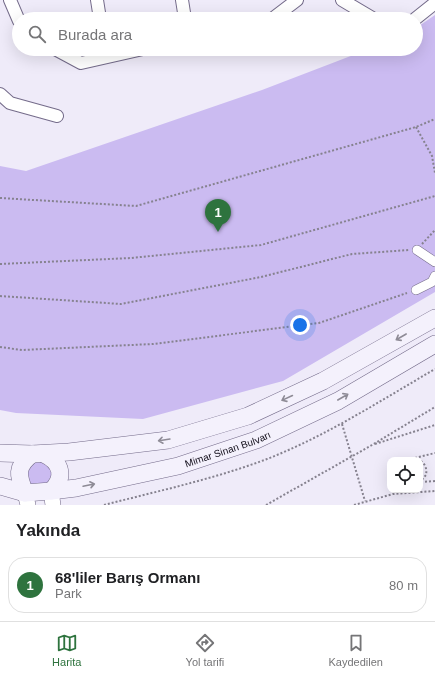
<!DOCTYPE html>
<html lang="tr">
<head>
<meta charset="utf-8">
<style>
	:root { --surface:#fff; --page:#f6f6f6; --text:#202124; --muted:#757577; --line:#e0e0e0; --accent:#2e733e }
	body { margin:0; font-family:Arial,sans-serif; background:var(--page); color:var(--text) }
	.controls { position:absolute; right:12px; bottom:12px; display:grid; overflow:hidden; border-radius:8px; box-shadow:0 4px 16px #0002 }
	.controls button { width:36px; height:36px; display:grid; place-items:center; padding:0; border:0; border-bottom:1px solid var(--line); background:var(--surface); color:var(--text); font:20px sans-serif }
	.you { position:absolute; left:300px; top:325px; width:14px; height:14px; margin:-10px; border:3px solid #fff; border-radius:50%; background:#1a73e8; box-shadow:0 0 0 6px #1a73e833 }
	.badge { display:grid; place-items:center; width:26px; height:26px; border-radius:50%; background:var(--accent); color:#fff; font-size:13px; font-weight:700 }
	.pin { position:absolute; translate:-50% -33px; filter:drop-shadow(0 1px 2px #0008) }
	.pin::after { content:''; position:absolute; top:21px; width:14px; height:12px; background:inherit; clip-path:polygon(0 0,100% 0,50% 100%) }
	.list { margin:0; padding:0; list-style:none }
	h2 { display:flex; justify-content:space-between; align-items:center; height:52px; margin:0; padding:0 16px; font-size:17px }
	h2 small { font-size:13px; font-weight:400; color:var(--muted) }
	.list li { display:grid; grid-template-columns:26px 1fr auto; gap:12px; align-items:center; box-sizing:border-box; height:56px; margin:0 8px 8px; padding:0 8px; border:1px solid var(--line); border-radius:16px }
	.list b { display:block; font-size:15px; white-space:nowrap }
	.list p { margin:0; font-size:13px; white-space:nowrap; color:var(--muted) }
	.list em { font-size:13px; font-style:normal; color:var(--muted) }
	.icon { flex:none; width:22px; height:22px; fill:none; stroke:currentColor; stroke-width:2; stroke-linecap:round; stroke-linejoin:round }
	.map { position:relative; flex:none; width:435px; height:505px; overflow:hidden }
	.search { position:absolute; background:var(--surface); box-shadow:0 4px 16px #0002; left:12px; right:12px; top:12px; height:44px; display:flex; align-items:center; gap:10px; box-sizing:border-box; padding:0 14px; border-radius:22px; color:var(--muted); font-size:15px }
	.sheet { height:116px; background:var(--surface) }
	nav { display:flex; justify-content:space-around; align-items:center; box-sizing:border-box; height:56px; border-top:1px solid var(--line); background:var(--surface); font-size:11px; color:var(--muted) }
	nav a { display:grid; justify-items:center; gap:2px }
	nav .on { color:var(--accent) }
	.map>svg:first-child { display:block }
	.green { fill:#cbbbf1 }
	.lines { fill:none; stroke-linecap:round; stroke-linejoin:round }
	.pedestrian-casing { stroke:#746b8a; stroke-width:10 }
	.minor-casing { stroke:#746b8a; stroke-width:14 }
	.tertiary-casing { stroke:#746b8a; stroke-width:16 }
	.secondary-casing { stroke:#746b8a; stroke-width:18 }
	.path { stroke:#86828f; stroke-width:2; stroke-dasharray:2 2; stroke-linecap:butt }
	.pedestrian { stroke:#fff; stroke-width:9 }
	.minor { stroke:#fff; stroke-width:12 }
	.tertiary { stroke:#fff; stroke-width:15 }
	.secondary { stroke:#f4f1fc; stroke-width:17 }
	.oneway { stroke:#8e8b96 }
	.labels { text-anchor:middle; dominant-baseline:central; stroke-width:3; stroke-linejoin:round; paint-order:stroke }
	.street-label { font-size:10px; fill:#120e1a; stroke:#fbfbfb }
</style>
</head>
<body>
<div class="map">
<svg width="435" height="505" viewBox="0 0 435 505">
	<rect width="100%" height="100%" fill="#efebf9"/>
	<path class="green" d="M435,15V292L283,381L143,419L16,413L0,410V166L26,171L262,90L369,49H416V28Z
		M41,461C52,466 53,470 51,482L31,487L25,470L31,463Z"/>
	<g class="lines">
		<defs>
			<path id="pedestrian" d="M417,250L435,262
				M416,290L432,282L435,276"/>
			<path id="minor" d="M10,0L19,21
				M97,0L100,19
				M182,0L185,19
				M342,0L374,19
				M272,19L297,0
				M415,19L435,3
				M55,49L81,63L143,49
				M0,94L10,103L57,116"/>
			<path id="tertiary" d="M51,491L53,505
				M25,493L28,505"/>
			<g id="secondary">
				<path d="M0,453L32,454L69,452L168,440L248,416L323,381L435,318"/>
				<path d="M44,454C61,462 66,477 51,491"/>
				<path id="s1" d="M0,486L25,493L51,491L76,488L178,466L256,440L338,401L435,344"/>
				<path d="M25,493C18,476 15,467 32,454"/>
			</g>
		</defs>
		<use href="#pedestrian" class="pedestrian-casing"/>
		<use href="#minor" class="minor-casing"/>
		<use href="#tertiary" class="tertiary-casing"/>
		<use href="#secondary" class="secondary-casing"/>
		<path class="path" d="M416,127L432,156L435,173
			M0,198L136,206L416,127L435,119
			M422,244L435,230
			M0,264L131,258L261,245L435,196
			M0,296L121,304L261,277L352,254L409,250
			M0,347L22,350L153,344L319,323L407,293
			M342,424L365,501
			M375,444L435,425
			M415,458L435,453
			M409,460C420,457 428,464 426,475L420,482
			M421,482L435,481
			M104,505C158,491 214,479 267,459C326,436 380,401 435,369
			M266,505L372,445L435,407
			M354,505L393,494L435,491"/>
		<use href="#pedestrian" class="pedestrian"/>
		<use href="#minor" class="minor"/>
		<use href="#tertiary" class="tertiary"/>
		<use href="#secondary" class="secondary"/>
	</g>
	<defs><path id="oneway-shaft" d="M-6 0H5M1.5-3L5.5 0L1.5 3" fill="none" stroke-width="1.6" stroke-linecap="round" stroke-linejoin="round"/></defs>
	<g class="oneway">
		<use href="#oneway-shaft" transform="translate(401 337) rotate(150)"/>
		<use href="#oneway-shaft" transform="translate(343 397) rotate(-30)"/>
		<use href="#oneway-shaft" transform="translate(287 398) rotate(155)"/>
		<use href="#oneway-shaft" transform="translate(164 440) rotate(171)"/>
		<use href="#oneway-shaft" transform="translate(89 485) rotate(-12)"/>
	</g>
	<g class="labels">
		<g class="street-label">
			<text stroke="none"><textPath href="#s1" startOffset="234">Mimar Sinan Bulvarı</textPath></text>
		</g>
	</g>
</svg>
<div class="controls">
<button><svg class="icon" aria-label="locate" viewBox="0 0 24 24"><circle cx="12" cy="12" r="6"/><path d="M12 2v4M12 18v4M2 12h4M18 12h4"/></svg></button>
</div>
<div class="you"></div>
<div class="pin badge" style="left:218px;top:232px">1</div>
<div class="search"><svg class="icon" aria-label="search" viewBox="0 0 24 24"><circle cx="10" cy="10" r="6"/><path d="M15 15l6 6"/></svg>Burada ara</div>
</div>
<section class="sheet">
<h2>Yakında<small></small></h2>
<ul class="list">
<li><span class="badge">1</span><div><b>68'liler Barış Ormanı</b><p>Park</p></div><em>80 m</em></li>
</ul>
</section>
<nav>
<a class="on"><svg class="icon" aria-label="map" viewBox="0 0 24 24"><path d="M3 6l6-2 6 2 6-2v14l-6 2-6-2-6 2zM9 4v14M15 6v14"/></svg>Harita</a>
<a><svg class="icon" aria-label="directions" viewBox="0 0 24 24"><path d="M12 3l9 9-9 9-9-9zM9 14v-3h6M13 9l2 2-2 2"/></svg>Yol tarifi</a>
<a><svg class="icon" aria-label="saved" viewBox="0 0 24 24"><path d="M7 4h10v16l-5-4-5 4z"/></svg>Kaydedilen</a>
</nav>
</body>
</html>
